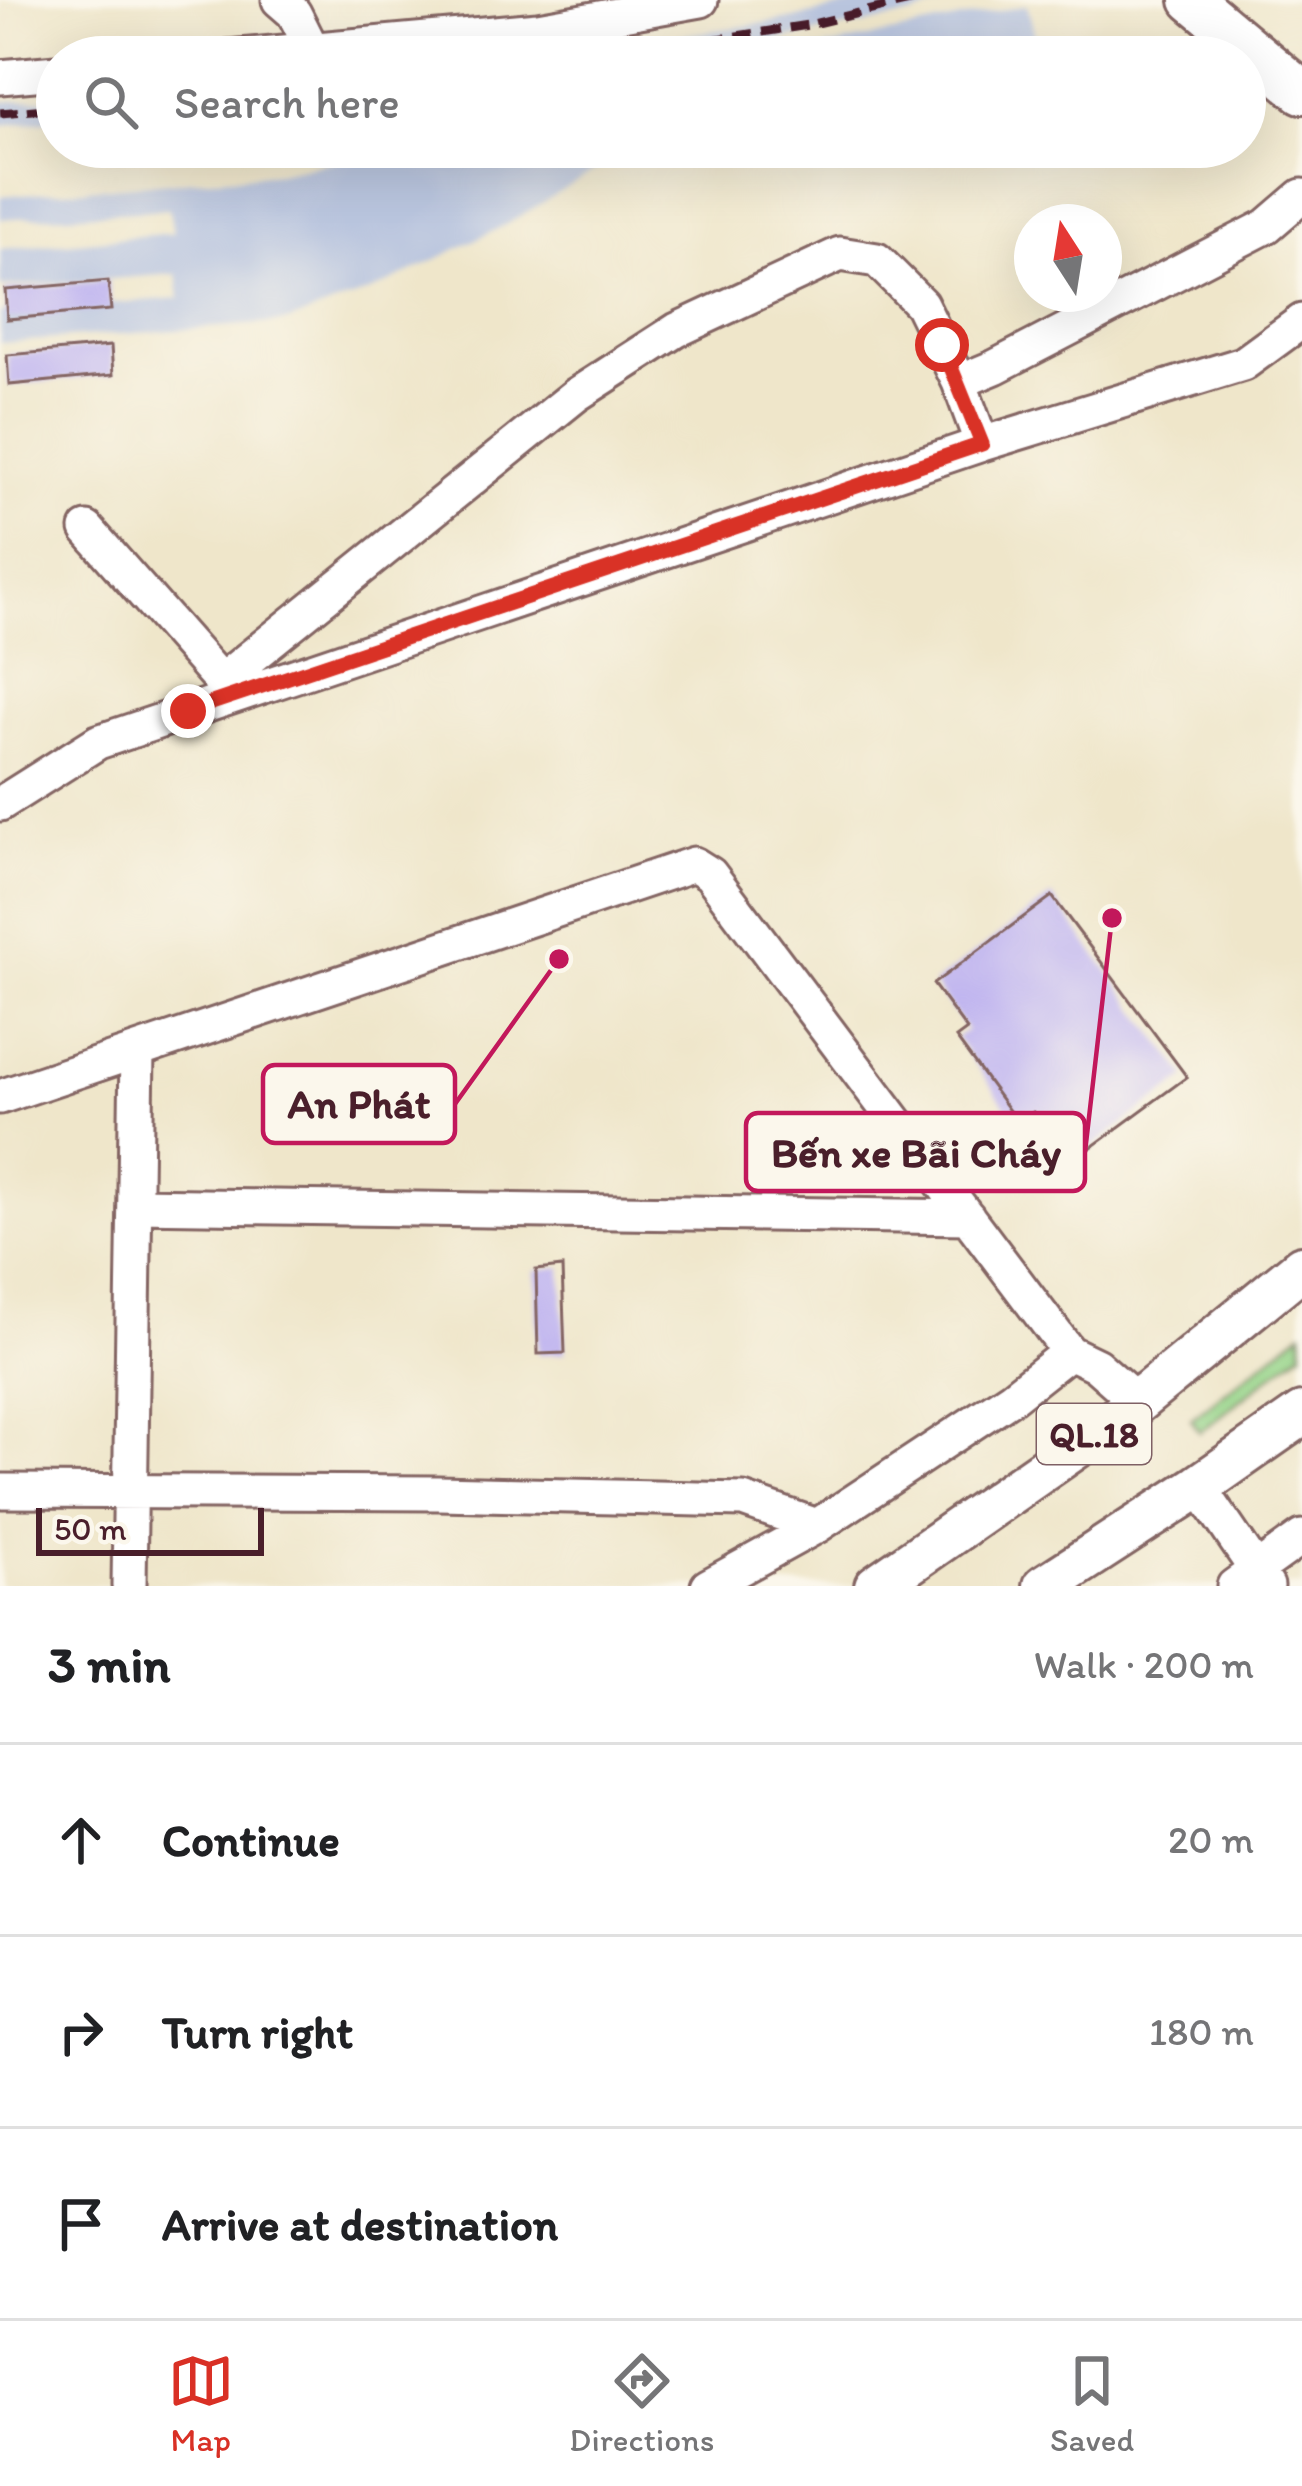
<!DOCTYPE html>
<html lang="en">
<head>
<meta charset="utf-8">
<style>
	:root { --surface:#fff; --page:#f2f2f2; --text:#202124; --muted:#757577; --line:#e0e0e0; --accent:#d93025 }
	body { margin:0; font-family:Itim,sans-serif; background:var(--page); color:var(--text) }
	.compass { position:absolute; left:1014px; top:204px; width:108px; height:108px; border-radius:50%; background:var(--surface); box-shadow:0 12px 48px #0002; rotate:348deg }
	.scale { position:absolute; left:36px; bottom:30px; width:228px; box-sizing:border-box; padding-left:12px; border:6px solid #4a1f2b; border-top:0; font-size:33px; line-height:42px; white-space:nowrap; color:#4a1f2b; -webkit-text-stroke:9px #fbf7ec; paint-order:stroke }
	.stop { position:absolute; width:36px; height:36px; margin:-27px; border:9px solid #d93025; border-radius:50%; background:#fff }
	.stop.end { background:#d93025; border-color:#fff; box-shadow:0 3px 12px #0008 }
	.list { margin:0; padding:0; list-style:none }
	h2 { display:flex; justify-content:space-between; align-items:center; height:156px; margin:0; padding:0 48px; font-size:51px }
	h2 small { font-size:39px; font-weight:400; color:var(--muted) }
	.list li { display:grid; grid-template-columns:78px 1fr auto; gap:36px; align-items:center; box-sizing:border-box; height:192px; padding:0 48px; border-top:3px solid var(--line) }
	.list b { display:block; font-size:45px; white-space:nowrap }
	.list em { font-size:39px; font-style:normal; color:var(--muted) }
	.icon { flex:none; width:66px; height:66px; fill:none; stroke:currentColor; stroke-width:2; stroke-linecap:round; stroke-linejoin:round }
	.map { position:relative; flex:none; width:1302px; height:1586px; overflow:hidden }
	.search { position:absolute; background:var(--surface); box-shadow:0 12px 48px #0002; left:36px; right:36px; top:36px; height:132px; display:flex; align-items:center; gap:30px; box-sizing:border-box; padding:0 42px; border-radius:66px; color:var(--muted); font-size:45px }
	.sheet { height:732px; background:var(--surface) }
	nav { display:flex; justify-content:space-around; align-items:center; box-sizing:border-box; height:168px; border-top:3px solid var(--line); background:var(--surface); font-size:33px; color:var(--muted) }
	nav a { display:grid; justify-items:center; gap:6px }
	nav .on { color:var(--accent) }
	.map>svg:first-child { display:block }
	.industrial { fill:#b9c5de }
	.green { fill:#96d489; stroke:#707a5a; stroke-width:3 }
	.building { fill:#baaef0 }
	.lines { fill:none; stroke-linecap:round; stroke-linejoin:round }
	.minor-casing { stroke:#846563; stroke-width:39 }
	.major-casing { stroke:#846563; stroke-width:48 }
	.minor { stroke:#fff; stroke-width:33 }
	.major { stroke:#fff; stroke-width:42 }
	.rail { stroke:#4a1f2b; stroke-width:9; stroke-dasharray:18 9; stroke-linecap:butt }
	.route { stroke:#d93025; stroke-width:15 }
	.labels { text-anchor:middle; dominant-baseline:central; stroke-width:9; stroke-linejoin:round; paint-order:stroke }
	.shield { fill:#fbf7ec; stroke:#7f6065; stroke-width:3 }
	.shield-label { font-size:36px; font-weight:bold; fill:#4a1f2b }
	.leader { fill:none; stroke:#c2185b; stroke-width:4.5 }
	.callout-dot { fill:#c2185b; stroke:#fbf7ec; stroke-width:4.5 }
	.callout { fill:#fbf7ec; stroke:#c2185b; stroke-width:4.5 }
	.callout-label { font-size:42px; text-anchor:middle; font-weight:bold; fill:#4a1f2b }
</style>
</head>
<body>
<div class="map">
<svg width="1302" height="1586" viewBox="0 0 1302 1586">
	<rect width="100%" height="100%" fill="#fbf7ec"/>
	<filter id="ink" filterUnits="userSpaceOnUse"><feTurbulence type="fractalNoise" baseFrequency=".00833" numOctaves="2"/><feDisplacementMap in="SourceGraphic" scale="24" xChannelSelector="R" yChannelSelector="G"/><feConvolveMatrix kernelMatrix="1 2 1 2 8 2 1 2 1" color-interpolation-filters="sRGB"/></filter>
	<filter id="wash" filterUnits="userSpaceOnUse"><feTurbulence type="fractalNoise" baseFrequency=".004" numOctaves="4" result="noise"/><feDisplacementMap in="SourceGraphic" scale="48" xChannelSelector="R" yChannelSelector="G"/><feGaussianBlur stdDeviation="2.7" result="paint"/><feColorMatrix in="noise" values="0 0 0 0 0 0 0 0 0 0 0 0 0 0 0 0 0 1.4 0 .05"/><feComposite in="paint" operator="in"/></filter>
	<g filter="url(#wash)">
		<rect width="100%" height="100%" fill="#efe6ca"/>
		<path class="industrial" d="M876,0H962L912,16L687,57H536L785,20Z
			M1027,5L1035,35L932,57H781Z
			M57,98V120L0,125V102Z
			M407,147H643L594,171L509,223L375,290L287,322L0,343V312L180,298L177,274L0,287V249L173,233L169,209L0,219V196L277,173Z"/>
		<path class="green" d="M1302,1331V1351L1200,1432L1191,1419Z"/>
		<g id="blocks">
			<path class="building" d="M108,281L111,310L7,319L5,290Z
				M111,346L113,375L9,385L7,355Z
				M1052,896L1187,1077L1070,1163L1033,1112L1018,1123L956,1038L967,1030L933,984Z
				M562,1267L565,1353L538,1354L536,1270Z"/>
		</g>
	</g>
	<g filter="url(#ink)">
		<use href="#blocks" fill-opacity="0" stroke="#846563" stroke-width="3"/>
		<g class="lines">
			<defs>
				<path id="minor" d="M279,0L294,13L312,49
					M228,57L538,29L701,0
					M0,77L57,72
					M982,444L1243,364L1302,321
					M87,529L233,695
					M222,680L576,395L677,330L840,254L877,260L921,304L959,382
					M0,804L98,742L982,444L959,382L995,367L1267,226L1302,196
					M0,1097L694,864L710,874L1069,1352L1096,1365L1138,1402
					M135,1205L968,1217
					M1199,1486L1267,1586
					M0,1491L438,1493L743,1500L817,1526
					M129,1586L137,1052
					M708,1586L817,1526L1012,1397L1069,1352
					M1234,1586L1302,1537"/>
				<path id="major" d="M1192,0L1302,92
					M876,1586L1115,1420L1302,1267
					M1045,1586L1199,1486L1302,1414"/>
			</defs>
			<use href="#minor" class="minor-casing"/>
			<use href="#major" class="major-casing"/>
			<use href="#minor" class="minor"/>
			<use href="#major" class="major"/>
			<path class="rail" d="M602,57L808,25L914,0
				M0,113L57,108"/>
		</g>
	</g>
	<g class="lines" filter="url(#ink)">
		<path class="route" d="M188,711L982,444L942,345"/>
	</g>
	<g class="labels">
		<rect class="shield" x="1037" y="1404" width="114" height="60" rx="9"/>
		<g class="shield-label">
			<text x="1094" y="1434">QL.18</text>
		</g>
	</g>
	<path class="leader" d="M559 959L455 1104M1112 918L1085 1152"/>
	<g class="callout-dot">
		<circle cx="559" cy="959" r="12"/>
		<circle cx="1112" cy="918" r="12"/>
	</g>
	<g class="callout">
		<rect x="263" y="1065" width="192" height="78" rx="12"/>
		<rect x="746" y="1113" width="339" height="78" rx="12"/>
	</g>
	<g class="callout-label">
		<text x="359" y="1118">An Phát</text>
		<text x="916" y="1167">Bến xe Bãi Cháy</text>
	</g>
</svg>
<svg class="compass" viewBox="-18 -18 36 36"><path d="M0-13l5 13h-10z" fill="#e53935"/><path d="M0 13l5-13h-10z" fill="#757577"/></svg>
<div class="scale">50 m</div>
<div class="stop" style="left:942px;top:345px"></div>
<div class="stop end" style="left:188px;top:711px"></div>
<div class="search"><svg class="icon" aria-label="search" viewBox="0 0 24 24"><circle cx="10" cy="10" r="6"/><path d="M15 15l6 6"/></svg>Search here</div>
</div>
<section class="sheet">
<h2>3 min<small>Walk · 200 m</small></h2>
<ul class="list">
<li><svg class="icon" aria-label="ahead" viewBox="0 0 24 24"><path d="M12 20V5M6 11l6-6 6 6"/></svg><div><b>Continue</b></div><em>20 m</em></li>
<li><svg class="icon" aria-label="right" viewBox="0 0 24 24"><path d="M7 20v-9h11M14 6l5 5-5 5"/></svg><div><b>Turn right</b></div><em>180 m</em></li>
<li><svg class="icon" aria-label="arrive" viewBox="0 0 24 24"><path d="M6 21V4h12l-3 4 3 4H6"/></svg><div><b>Arrive at destination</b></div></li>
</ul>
</section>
<nav>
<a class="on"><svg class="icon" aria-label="map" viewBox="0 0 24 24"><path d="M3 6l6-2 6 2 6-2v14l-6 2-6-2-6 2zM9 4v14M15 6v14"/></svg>Map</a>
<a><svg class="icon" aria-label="directions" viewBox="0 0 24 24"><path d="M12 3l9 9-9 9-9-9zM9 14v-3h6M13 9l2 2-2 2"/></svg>Directions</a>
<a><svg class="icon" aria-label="saved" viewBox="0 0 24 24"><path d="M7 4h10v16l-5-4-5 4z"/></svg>Saved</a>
</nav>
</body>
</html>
